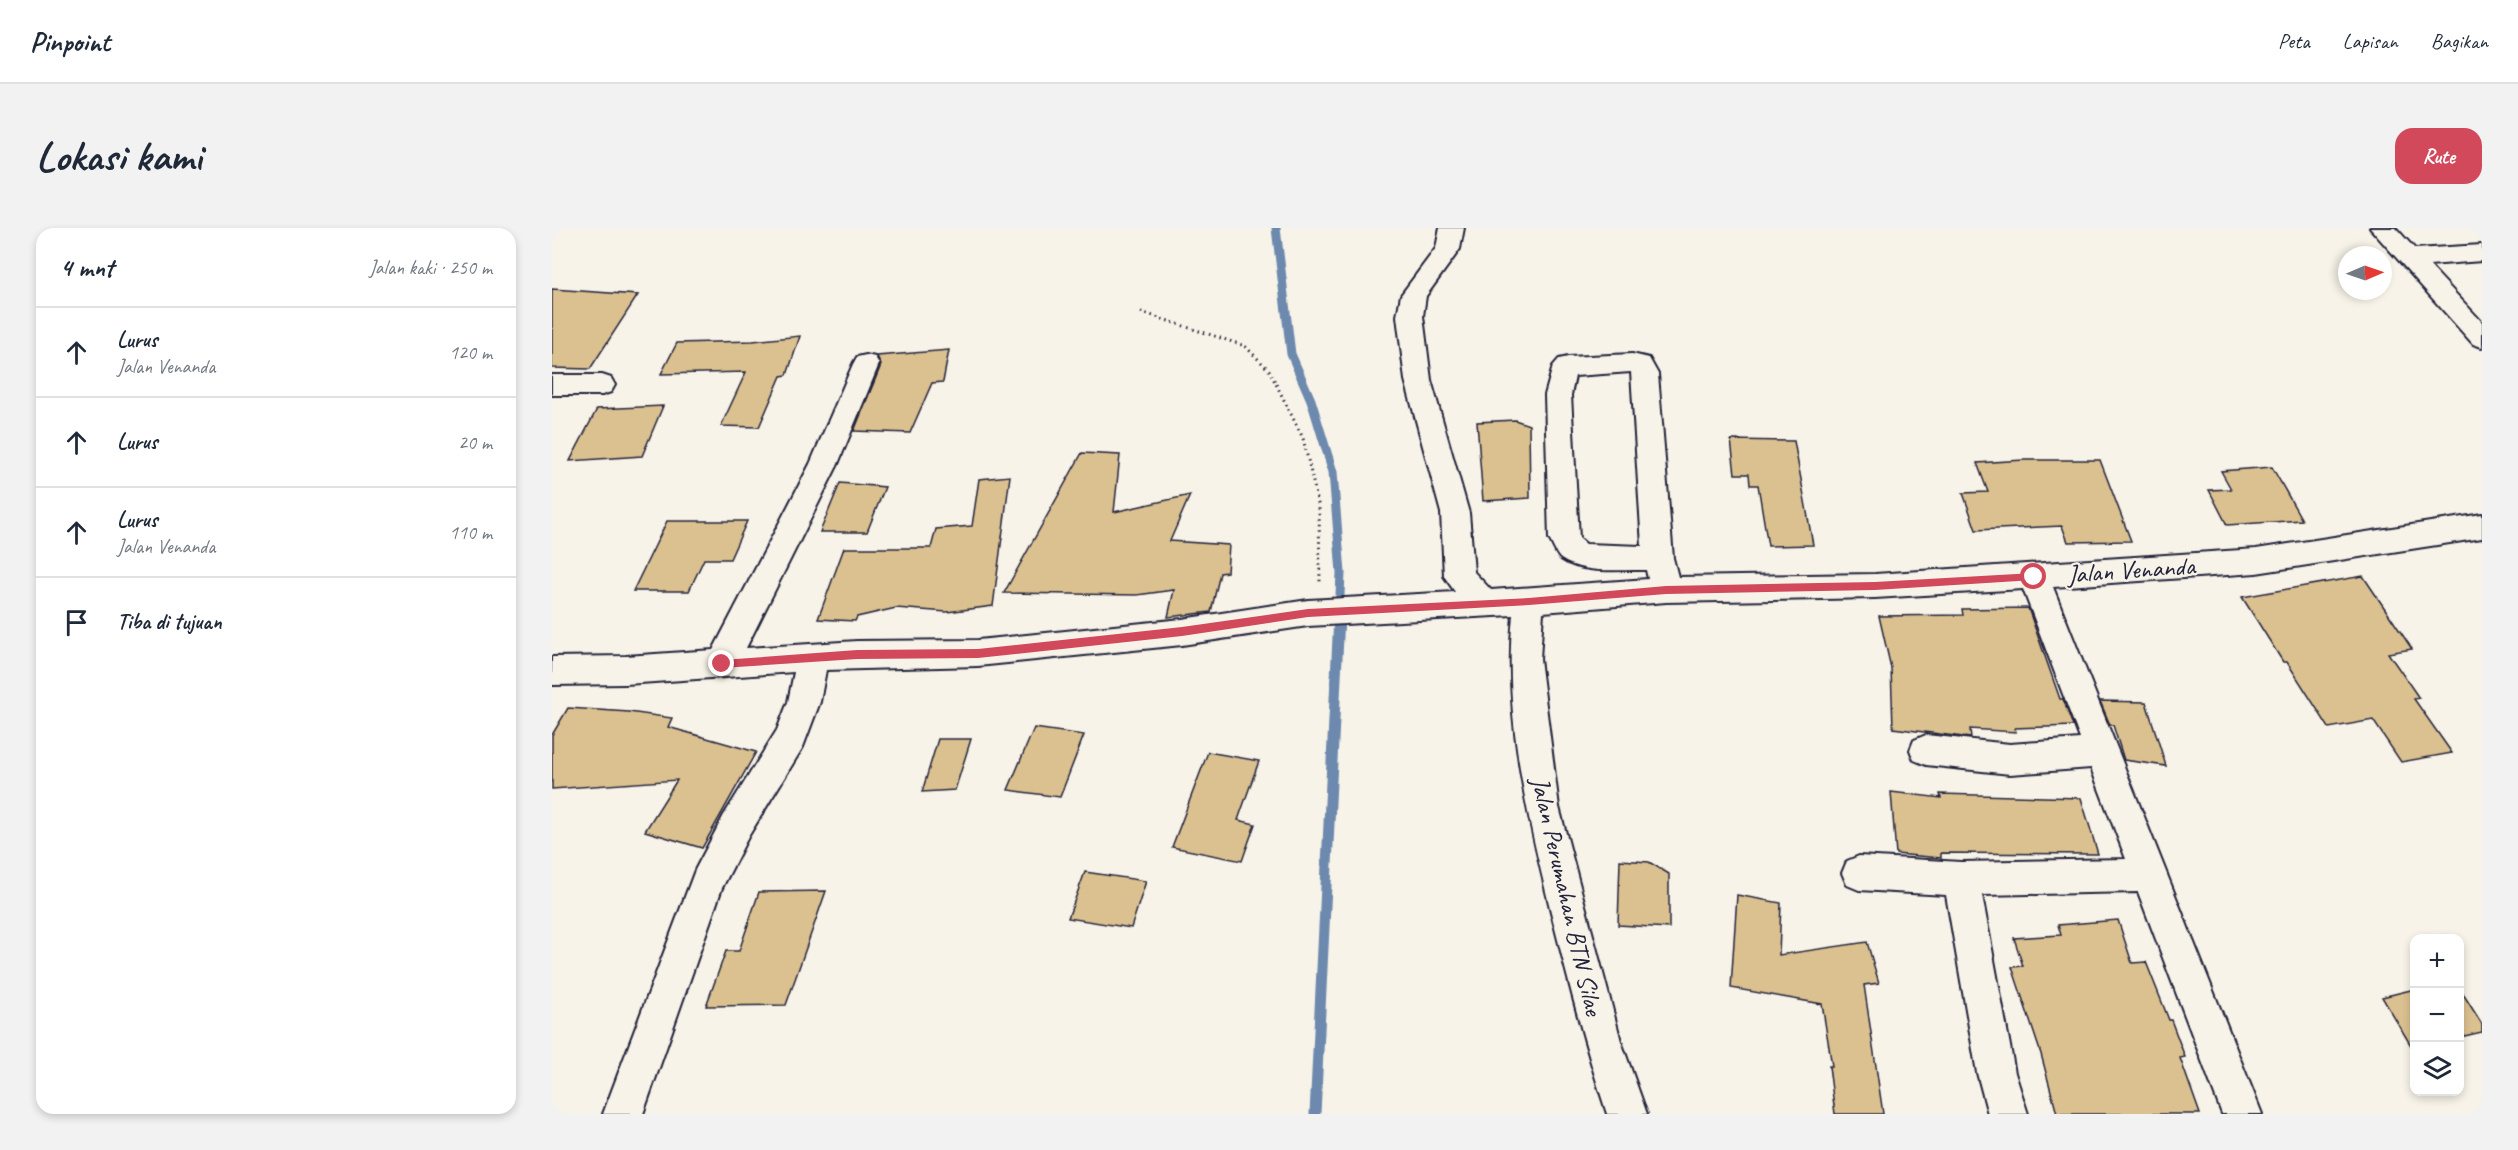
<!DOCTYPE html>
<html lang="id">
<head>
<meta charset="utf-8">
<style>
	:root { --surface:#fff; --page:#f2f2f3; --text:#1f2937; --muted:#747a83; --line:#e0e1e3; --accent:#d1495b }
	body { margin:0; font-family:Caveat,sans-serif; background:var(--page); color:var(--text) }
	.controls { position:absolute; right:18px; bottom:18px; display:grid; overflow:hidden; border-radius:12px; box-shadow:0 3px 9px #0003 }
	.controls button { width:54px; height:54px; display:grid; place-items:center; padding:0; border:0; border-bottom:2px solid var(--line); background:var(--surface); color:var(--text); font:30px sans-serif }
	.compass { position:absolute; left:1786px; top:18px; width:54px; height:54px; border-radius:50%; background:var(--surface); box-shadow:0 3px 9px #0003; rotate:88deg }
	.stop { position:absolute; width:18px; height:18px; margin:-14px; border:4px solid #d1495b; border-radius:50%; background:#fff }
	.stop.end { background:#d1495b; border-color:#fff; box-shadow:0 2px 6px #0008 }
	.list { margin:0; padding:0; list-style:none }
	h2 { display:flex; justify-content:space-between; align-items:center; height:78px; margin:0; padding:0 24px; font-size:26px }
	h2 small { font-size:20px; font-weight:400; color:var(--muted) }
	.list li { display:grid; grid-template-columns:39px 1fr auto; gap:18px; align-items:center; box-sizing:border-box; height:90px; padding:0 24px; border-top:2px solid var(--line) }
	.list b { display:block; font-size:22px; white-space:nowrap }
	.list p { margin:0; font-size:20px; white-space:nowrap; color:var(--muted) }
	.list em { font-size:20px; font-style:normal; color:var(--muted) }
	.icon { flex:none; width:33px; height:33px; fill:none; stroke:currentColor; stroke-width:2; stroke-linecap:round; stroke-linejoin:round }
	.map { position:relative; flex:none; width:1930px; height:886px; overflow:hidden; border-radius:18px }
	header { display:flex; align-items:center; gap:36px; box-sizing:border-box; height:84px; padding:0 30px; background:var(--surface); border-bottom:2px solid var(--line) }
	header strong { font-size:28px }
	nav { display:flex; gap:33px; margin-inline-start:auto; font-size:21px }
	.intro { display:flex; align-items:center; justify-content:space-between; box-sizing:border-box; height:144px; padding:0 36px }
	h1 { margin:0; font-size:42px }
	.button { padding:15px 27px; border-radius:18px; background:var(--accent); color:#fff; font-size:21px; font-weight:700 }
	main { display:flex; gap:36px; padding:0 36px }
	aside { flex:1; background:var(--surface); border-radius:18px; box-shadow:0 3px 9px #0003 }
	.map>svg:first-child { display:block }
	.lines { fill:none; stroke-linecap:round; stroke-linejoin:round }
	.stream-far1 { stroke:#6d89ae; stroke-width:9 }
	.stream { stroke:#6d89ae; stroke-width:11 }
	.building { fill:#dbc190; stroke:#22223b; stroke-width:1.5 }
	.minor-casing { stroke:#22223b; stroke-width:4 }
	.path { stroke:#22223b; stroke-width:3; stroke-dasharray:1.5 4; stroke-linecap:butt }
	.minor { fill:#f7f3e8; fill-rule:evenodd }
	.route { fill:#d1495b }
	.labels { text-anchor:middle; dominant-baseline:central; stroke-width:4.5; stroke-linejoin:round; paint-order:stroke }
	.street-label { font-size:26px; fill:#22223b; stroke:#f7f3e8 }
</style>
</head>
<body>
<header>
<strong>Pinpoint</strong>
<nav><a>Peta</a><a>Lapisan</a><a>Bagikan</a></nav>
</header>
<div class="intro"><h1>Lokasi kami</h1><a class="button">Rute</a></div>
<main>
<aside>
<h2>4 mnt<small>Jalan kaki · 250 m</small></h2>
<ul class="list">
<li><svg class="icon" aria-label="ahead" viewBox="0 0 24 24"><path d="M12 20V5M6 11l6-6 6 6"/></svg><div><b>Lurus</b><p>Jalan Venanda</p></div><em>120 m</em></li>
<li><svg class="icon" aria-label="ahead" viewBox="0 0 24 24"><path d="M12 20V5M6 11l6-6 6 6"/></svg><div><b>Lurus</b></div><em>20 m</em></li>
<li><svg class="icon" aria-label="ahead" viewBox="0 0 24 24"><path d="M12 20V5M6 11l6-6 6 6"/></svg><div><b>Lurus</b><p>Jalan Venanda</p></div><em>110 m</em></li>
<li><svg class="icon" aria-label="arrive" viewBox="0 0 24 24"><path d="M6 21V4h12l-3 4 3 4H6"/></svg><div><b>Tiba di tujuan</b></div></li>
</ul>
</aside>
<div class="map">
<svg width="1930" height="886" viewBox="0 0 1930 886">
	<rect width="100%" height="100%" fill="#f7f3e8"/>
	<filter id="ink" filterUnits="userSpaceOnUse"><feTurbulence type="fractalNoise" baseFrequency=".0167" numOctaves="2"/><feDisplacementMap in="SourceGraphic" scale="12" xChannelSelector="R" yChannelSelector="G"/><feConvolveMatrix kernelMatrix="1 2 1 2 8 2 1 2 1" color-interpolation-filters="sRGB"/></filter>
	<g filter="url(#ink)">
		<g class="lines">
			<path class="stream-far1" d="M724,0L739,126L759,172L781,244L789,345L787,389"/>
			<path class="stream" d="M763,886L787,388"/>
		</g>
		<path class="building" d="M0,61L86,67L38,141L0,140Z
			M248,108L235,147L229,148L207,199L169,198L194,144L109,146L125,115L201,113Z
			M397,122L391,154L380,155L358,205L302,203L329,137L325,128Z
			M111,178L90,228L18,233L45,181Z
			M963,192L977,197L978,270L931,273L925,194Z
			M1179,212L1242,213L1261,317L1216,318L1206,257H1198L1197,246H1183Z
			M530,225L568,227L562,284L638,267L618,313L677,317L675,344L668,345L659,384L616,389L622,362L585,367L452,365Z
			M1472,232H1548L1579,313L1516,314L1510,298L1424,302L1411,265L1436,264L1425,235Z
			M1720,239L1750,292L1675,297L1657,262L1679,261L1669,243Z
			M458,248L441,378L395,384L344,380L305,389L303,393L266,391L292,320H379L384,301L420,298L427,251Z
			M288,255L333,259L315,304H268Z
			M115,293H195L178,331H152L137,363H81Z
			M1811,348L1860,421L1836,425L1867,470L1862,471L1900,525L1849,534L1821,492L1777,500L1735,434H1731L1690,369Z
			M1476,380L1508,471H1511L1521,498L1463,500L1464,504L1418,501L1419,510L1341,500L1339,440L1327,388L1411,387L1410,381Z
			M1548,473L1594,474L1614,538L1572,532L1561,497H1558Z
			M16,480L77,484L120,490L116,499L204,524L150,620L93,603L125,552L0,561V507Z
			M482,500L532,507L508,569L456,562Z
			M386,511H419L403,562L370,564Z
			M656,524L707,533L686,592L703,596L690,633L620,619Z
			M1339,564L1389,570L1388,566L1529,570L1546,626L1389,625V630L1344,626Z
			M1068,632L1097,634L1117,646V700L1066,697Z
			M533,644L594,653L579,700L516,690Z
			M274,663L234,777L154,778L174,723H187L207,664Z
			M1185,667L1229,675L1227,727L1315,714L1327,755L1312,757L1331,886H1283L1277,838H1280L1270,776L1179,760Z
			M1566,692L1580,735L1594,734L1617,792H1619L1633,829L1628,830L1648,886H1505L1489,826L1460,739L1471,738L1462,710L1509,707L1506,697Z
			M1863,761V820L1861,821L1830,769Z
			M1908,761L1930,796V804L1908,809Z"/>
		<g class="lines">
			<defs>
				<path id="minor" d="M888,0H912L908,21L874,68L871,88L879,152L917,285L922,344L939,362L1096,351L1094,342C1068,341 1032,347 1009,331C1004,327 1001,317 997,311L993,167L1001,138L1007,131L1016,129L1080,126L1097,130L1106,146L1121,330L1126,349L1323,346L1704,321L1930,286V310L1704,345L1501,359L1710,886H1670L1586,664L1430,667L1463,845L1476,886H1436L1425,845L1394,667L1307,662L1295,657L1290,645L1295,633L1307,628L1409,634L1574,631L1539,540L1458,546L1374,537L1362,532L1358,522L1362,512L1374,507L1458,516L1528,511L1471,361L1323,370L1114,374L991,384L988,431L1007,579L1069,813L1095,886H1055C1033,819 1016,752 999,684C975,587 951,486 961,387L756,398L630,417L426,438L274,442L268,474L251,519L196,609L170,660L91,886H51L143,642L172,587L225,502L236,474L242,444L74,456L0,457V429L74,428L161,422L258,236L301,136L305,129L314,127L323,129L327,136L286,236L194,420L305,413L426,412L630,391L756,372L903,364L892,348L889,285L853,152L845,88L849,67L884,20ZM1079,144L1090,318L1034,316L1027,310L1019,167L1023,148Z
					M1818,0H1844L1863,21L1930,17V33L1877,37L1930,94V119L1921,116Z
					M0,147H50L59,150L63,157L59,164L50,167H0Z"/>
			</defs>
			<use href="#minor" class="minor-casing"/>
			<path class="path" d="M589,84L693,118L717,142L751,210L767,280L768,354"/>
			<use href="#minor" class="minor"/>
		</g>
	</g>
	<path class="route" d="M1482,345L1486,349L1482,352L1323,362L1114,366L977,377L756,389L630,408L426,430L305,431L170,440L165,436L170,432L305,422L426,421L630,399L756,381L977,370L1114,358L1323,354Z"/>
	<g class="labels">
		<g class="street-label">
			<text transform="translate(1579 342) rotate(-4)">Jalan Venanda</text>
			<text transform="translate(1015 668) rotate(77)">Jalan Perumahan BTN Silae</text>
		</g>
	</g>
</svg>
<div class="controls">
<button>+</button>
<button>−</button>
<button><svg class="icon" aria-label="layers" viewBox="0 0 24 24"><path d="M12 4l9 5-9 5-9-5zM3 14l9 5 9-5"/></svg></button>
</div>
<svg class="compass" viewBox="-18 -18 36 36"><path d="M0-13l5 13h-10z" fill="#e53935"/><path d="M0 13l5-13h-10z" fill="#747a83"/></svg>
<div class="stop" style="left:1482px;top:349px"></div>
<div class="stop end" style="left:170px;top:436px"></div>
</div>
</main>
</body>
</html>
